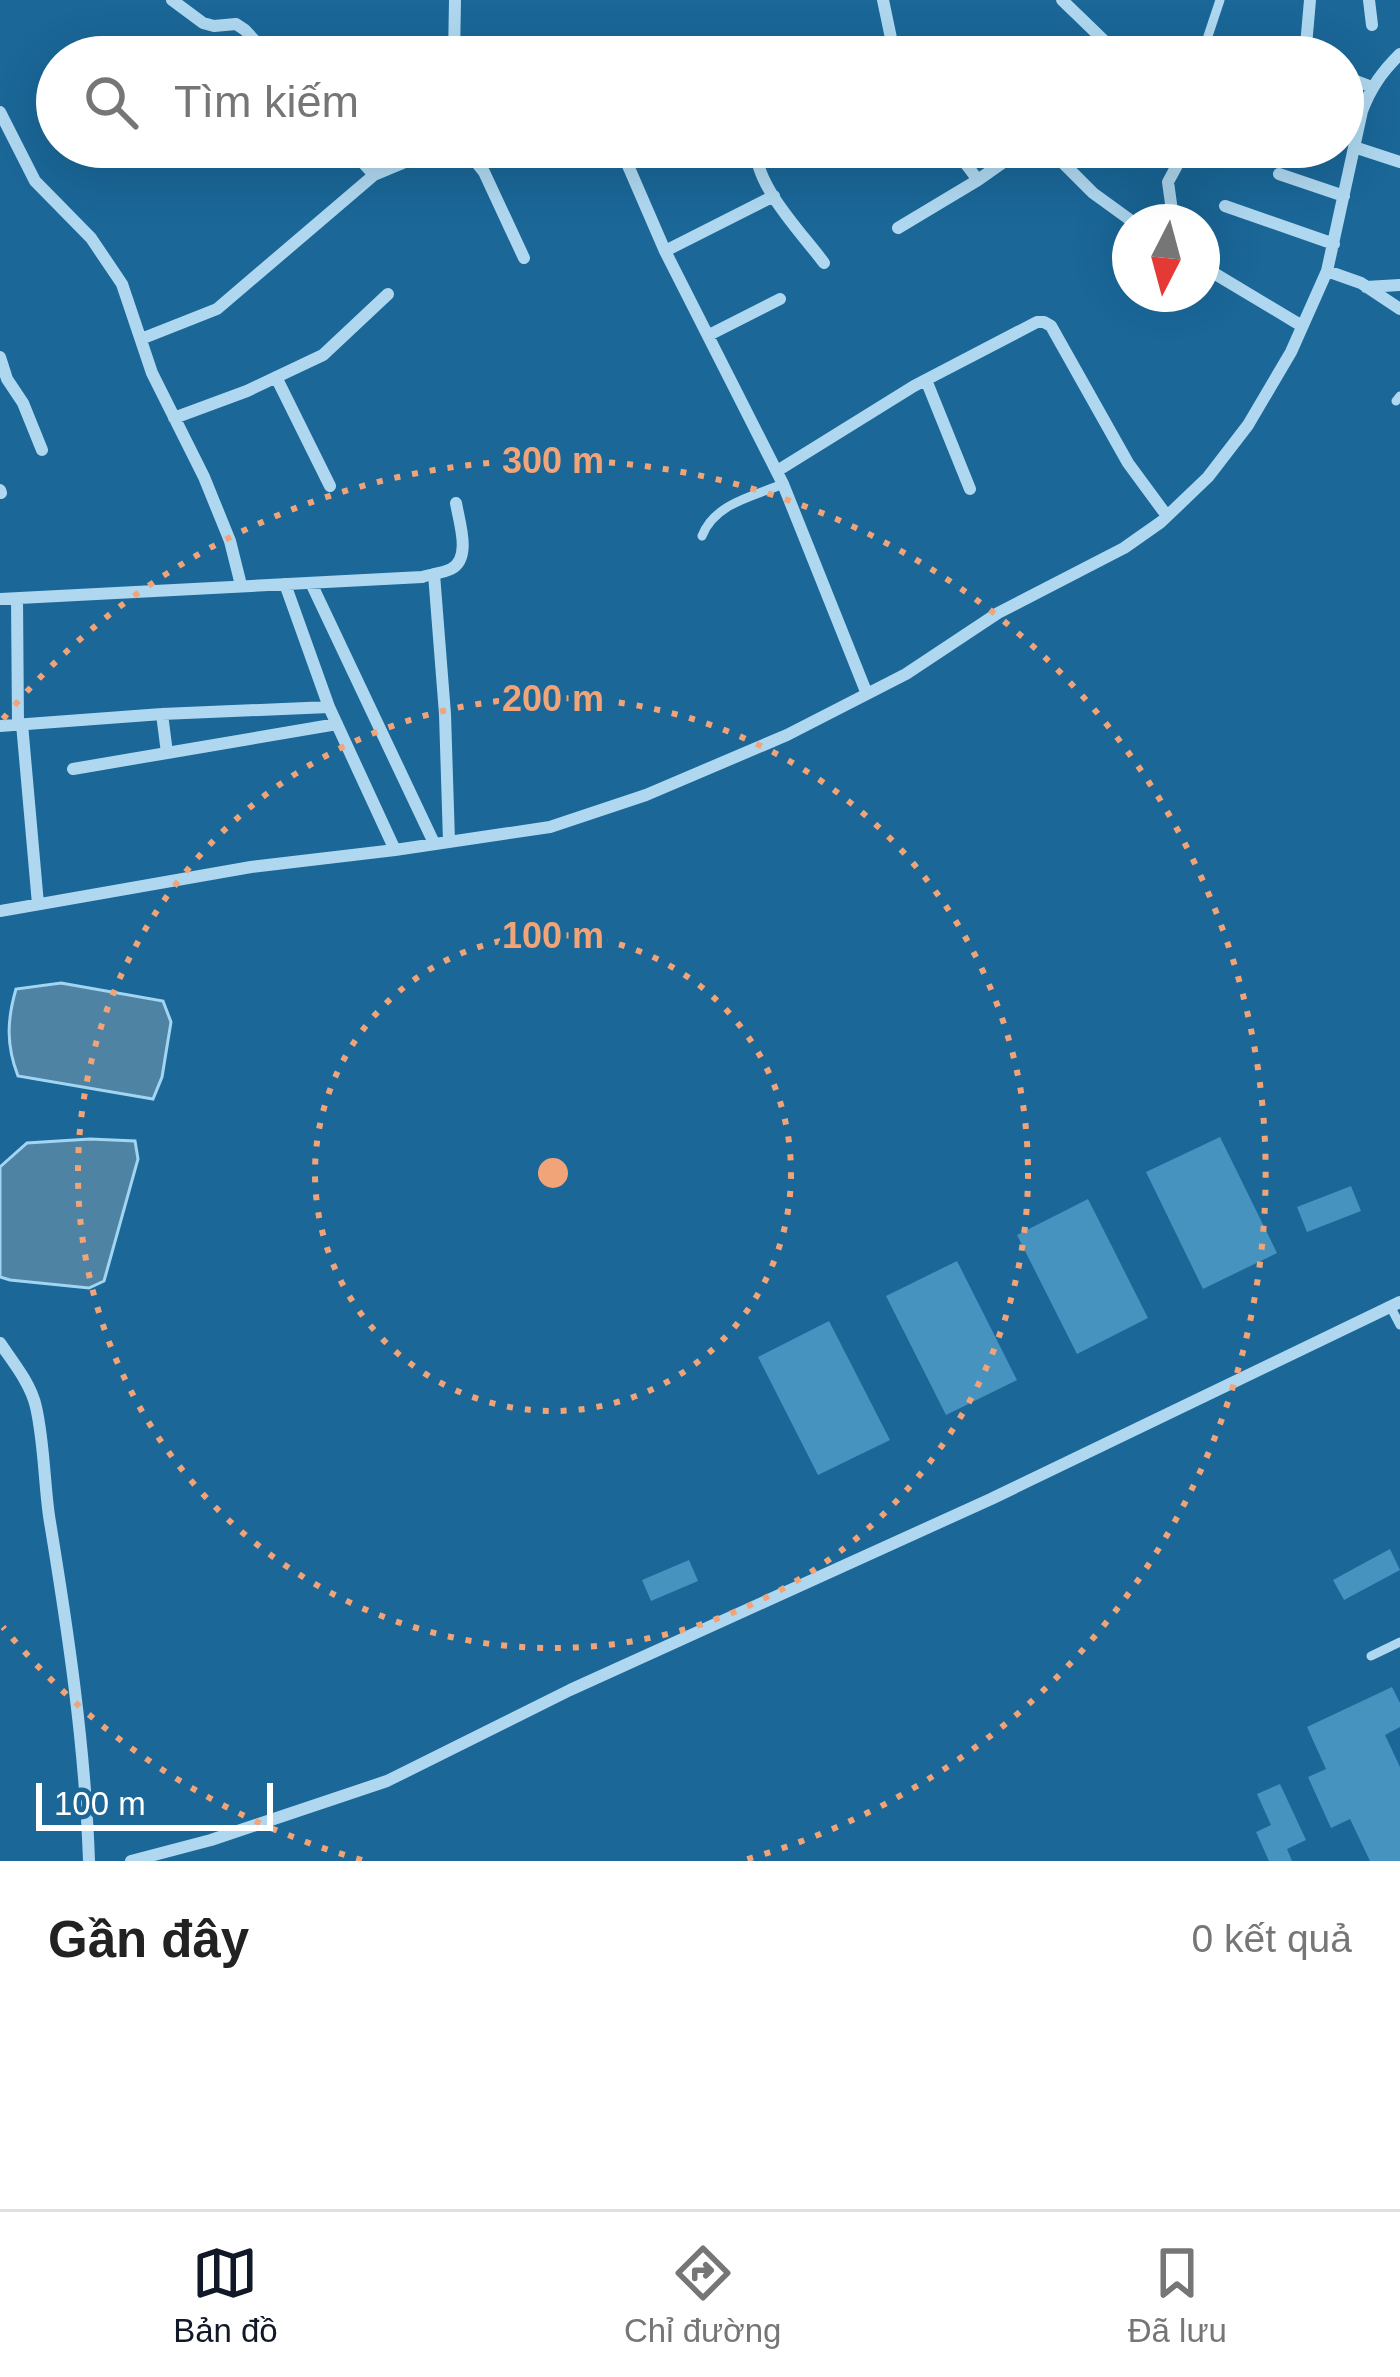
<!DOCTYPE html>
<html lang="vi">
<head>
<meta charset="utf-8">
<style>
	:root { --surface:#fff; --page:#f2f2f2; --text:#222; --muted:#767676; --line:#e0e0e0; --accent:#111827 }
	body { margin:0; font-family:Helvetica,sans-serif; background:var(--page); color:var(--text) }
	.compass { position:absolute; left:1112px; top:204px; width:108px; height:108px; border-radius:50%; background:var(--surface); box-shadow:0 12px 48px #0002; rotate:186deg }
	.scale { position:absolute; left:36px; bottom:30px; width:237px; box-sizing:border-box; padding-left:12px; border:6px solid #fff; border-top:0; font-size:33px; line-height:42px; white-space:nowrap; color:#fff; -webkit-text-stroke:9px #1a6798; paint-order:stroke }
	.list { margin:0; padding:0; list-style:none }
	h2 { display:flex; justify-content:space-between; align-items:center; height:156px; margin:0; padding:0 48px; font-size:51px }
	h2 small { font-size:39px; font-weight:400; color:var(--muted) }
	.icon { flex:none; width:66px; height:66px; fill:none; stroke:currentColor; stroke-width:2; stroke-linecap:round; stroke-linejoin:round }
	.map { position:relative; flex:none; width:1400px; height:1861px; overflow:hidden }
	.search { position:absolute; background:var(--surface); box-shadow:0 12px 48px #0002; left:36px; right:36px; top:36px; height:132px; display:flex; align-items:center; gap:30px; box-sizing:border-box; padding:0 42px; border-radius:66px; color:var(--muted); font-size:45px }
	.sheet { height:348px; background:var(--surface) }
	nav { display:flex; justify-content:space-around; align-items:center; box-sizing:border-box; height:168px; border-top:3px solid var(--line); background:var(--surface); font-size:33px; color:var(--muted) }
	nav a { display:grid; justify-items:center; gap:6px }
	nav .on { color:var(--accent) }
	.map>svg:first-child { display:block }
	.water { fill:#4e83a4; stroke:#a2d5f2; stroke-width:3 }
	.building { fill:#4793c0 }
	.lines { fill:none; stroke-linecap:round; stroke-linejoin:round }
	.service { stroke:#afd8f0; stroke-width:9 }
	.minor { stroke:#afd8f0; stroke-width:12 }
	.ring { fill:none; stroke:#f2a479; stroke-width:6; stroke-dasharray:6 12 }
	.centre { fill:#f2a479; stroke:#1a6798; stroke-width:6 }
	.ring-label { font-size:36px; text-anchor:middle; font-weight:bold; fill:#f2a479; stroke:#1a6798; stroke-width:12; stroke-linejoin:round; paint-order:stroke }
</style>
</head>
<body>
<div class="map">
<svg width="1400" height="1861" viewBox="0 0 1400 1861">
	<rect width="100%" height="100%" fill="#1a6798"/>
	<path class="water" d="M61,983L163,1001L171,1022L162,1077L153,1099L18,1076C6,1045 7,1020 16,989Z
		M90,1139L135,1141L138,1159L104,1281L89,1288L10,1280L0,1277V1167L27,1143Z"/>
	<path class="building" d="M1220,1137L1277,1253L1203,1289L1146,1172Z
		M1351,1186L1361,1211L1307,1232L1297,1207Z
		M1088,1199L1148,1318L1077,1354L1017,1235Z
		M957,1261L1017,1380L946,1415L886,1296Z
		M829,1321L890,1440L818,1475L758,1357Z
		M1390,1549L1400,1570L1344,1600L1333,1580Z
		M689,1560L698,1581L651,1601L642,1580Z
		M1392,1687L1400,1703V1727L1385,1735L1400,1767V1861H1370L1350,1819L1331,1828L1308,1777L1326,1769L1307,1727Z
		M1280,1784L1306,1840L1287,1849L1292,1861H1269L1256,1832L1271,1825L1257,1794Z"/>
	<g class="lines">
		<path class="service" d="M1201,57L1220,0
			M1396,401L1400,396
			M702,536C715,503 754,496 783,484
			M1390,1306L1400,1325
			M1371,1656L1400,1642"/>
		<path class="minor" d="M172,0L203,23L214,26L236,24L245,30L270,57
			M883,0L895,57
			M1062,0L1121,57
			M1369,0L1372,25
			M454,57L455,0
			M1305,57L1310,0
			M1343,76L1372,87
			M0,112L35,181L91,238L122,284L152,373L204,477L230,541L241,585
			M349,147L374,175
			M464,147L484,172L524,258
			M620,147L665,251L783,484L867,694
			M756,147C754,185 802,233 824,263
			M953,147L978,180
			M1047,147L1093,193L1133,222
			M1354,147L1400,162
			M1279,174L1344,196
			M1225,206L1334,244
			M1168,222L1172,211L1168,182L1181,158
			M898,228L978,180L1025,147
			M665,251L774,196
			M1202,266L1302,326
			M1327,271L1361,283L1400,309
			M1366,287L1400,285
			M709,335L780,299
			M141,339L217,309L374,175L441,147
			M0,357L7,379L23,403L42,450
			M276,377L330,486
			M926,380L970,489
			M174,418L247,391L323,355L388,294
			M777,471L914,386L1037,322H1044L1051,326L1128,463L1167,516
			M0,490L1,493
			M434,574L445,714L449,841
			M311,583L434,843
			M285,584L329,707
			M0,599L422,577C431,574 443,573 451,569C472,558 459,522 456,503
			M17,599L18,725
			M22,724L38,904
			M0,726L162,714L329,707L395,850
			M167,753L337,724
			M73,769L167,753L162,714
			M0,911L251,867L395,850L550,827L646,795L787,735L906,674L998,613L1124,548L1161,522L1208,477L1248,425L1291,352L1327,271L1362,111C1371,87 1382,72 1400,54
			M0,1343C13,1362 31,1384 36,1407C44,1442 44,1480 49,1516C68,1631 85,1745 89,1861
			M131,1861L211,1840L387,1781L570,1690L991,1499L1400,1302"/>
	</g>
	<g class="ring">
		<circle cx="553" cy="1173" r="238"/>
		<circle cx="553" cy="1173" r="475"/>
		<path d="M362 1860A713 713 0 0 1 3 1627M3 719A713 713 0 1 1 744 1860"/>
	</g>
	<circle cx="553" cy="1173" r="18" class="centre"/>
	<g class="ring-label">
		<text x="553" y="473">300 m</text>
		<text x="553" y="711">200 m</text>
		<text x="553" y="948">100 m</text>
	</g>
</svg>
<svg class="compass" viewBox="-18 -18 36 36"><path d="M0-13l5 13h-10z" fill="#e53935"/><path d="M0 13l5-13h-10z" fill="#767676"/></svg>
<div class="scale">100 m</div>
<div class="search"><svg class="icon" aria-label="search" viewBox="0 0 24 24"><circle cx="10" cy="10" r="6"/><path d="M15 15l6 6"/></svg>Tìm kiếm</div>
</div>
<section class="sheet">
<h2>Gần đây<small>0 kết quả</small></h2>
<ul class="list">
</ul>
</section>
<nav>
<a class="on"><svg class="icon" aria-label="map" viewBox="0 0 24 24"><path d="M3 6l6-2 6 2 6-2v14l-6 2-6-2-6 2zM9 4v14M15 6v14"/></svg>Bản đồ</a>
<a><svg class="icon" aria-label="directions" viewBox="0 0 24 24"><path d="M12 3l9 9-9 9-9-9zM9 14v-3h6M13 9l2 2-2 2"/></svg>Chỉ đường</a>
<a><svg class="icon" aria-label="saved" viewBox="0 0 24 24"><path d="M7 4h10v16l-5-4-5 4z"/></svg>Đã lưu</a>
</nav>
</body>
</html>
